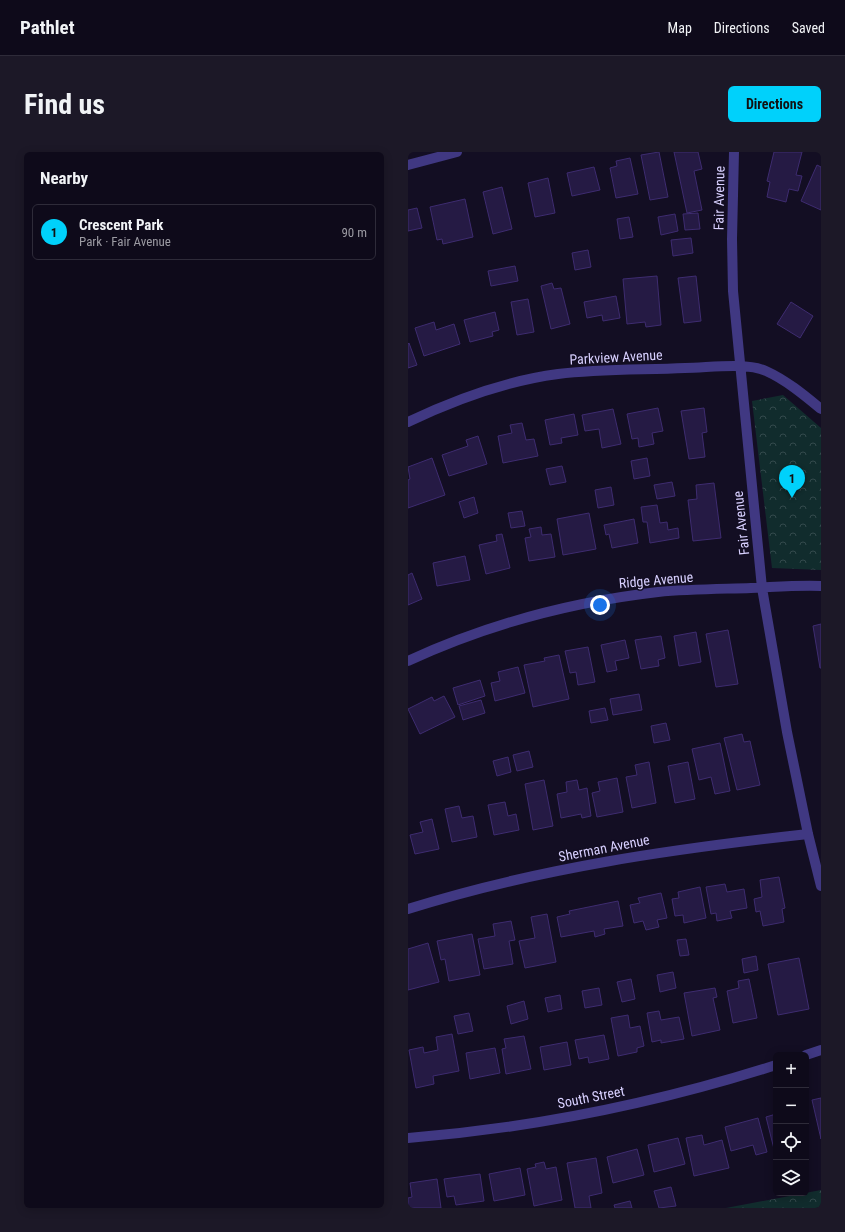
<!DOCTYPE html>
<html lang="en">
<head>
<meta charset="utf-8">
<style>
	:root { --surface:#0e0a1a; --page:#1c1827; --text:#f1f3f6; --muted:#9b9aa2; --line:#2e2b39; --accent:#00d1fb }
	body { margin:0; font-family:"Roboto Condensed",sans-serif; background:var(--page); color:var(--text) }
	.controls { position:absolute; right:12px; bottom:12px; display:grid; overflow:hidden; border-radius:6px; box-shadow:0 2px 10px #0003 }
	.controls button { width:36px; height:36px; display:grid; place-items:center; padding:0; border:0; border-bottom:1px solid var(--line); background:var(--surface); color:var(--text); font:20px sans-serif }
	.you { position:absolute; left:192px; top:453px; width:14px; height:14px; margin:-10px; border:3px solid #fff; border-radius:50%; background:#1a73e8; box-shadow:0 0 0 6px #1a73e833 }
	.badge { display:grid; place-items:center; width:26px; height:26px; border-radius:50%; background:var(--accent); color:#111; font-size:13px; font-weight:700 }
	.pin { position:absolute; translate:-50% -33px; filter:drop-shadow(0 1px 2px #0008) }
	.pin::after { content:''; position:absolute; top:21px; width:14px; height:12px; background:inherit; clip-path:polygon(0 0,100% 0,50% 100%) }
	.list { margin:0; padding:0; list-style:none }
	h2 { display:flex; justify-content:space-between; align-items:center; height:52px; margin:0; padding:0 16px; font-size:17px }
	h2 small { font-size:13px; font-weight:400; color:var(--muted) }
	.list li { display:grid; grid-template-columns:26px 1fr auto; gap:12px; align-items:center; box-sizing:border-box; height:56px; margin:0 8px 8px; padding:0 8px; border:1px solid var(--line); border-radius:6px }
	.list b { display:block; font-size:15px; white-space:nowrap }
	.list p { margin:0; font-size:13px; white-space:nowrap; color:var(--muted) }
	.list em { font-size:13px; font-style:normal; color:var(--muted) }
	.icon { flex:none; width:22px; height:22px; fill:none; stroke:currentColor; stroke-width:2; stroke-linecap:round; stroke-linejoin:round }
	.map { position:relative; flex:none; width:413px; height:1056px; overflow:hidden; border-radius:6px }
	header { display:flex; align-items:center; gap:24px; box-sizing:border-box; height:56px; padding:0 20px; background:var(--surface); border-bottom:1px solid var(--line) }
	header strong { font-size:19px }
	nav { display:flex; gap:22px; margin-inline-start:auto; font-size:14px }
	.intro { display:flex; align-items:center; justify-content:space-between; box-sizing:border-box; height:96px; padding:0 24px }
	h1 { margin:0; font-size:28px }
	.button { padding:10px 18px; border-radius:6px; background:var(--accent); color:#111; font-size:14px; font-weight:700 }
	main { display:flex; gap:24px; padding:0 24px }
	aside { flex:1; background:var(--surface); border-radius:6px; box-shadow:0 2px 10px #0003 }
	.map>svg:first-child { display:block }
	.park { fill:url(#park-crowns) }
	.building { fill:#251a44; stroke:#3e2c70 }
	.lines { fill:none; stroke-linecap:round; stroke-linejoin:round }
	.street { stroke:#403882; stroke-width:10 }
	.labels { text-anchor:middle; dominant-baseline:central; stroke-width:3; stroke-linejoin:round; paint-order:stroke }
	.street-label { font-size:14px; fill:#d8d0ff; stroke:#130e23 }
</style>
</head>
<body>
<header>
<strong>Pathlet</strong>
<nav><a>Map</a><a>Directions</a><a>Saved</a></nav>
</header>
<div class="intro"><h1>Find us</h1><a class="button">Directions</a></div>
<main>
<aside>
<h2>Nearby<small></small></h2>
<ul class="list">
<li><span class="badge">1</span><div><b>Crescent Park</b><p>Park · Fair Avenue</p></div><em>90 m</em></li>
</ul>
</aside>
<div class="map">
<svg width="413" height="1056" viewBox="0 0 413 1056">
	<defs>
		<pattern id="park-crowns" width="20" height="18" patternUnits="userSpaceOnUse"><rect width="20" height="18" fill="#112c2d"/><path d="M2 6a3 3 0 1 1 6 0M12 15a3 3 0 1 1 6 0" fill="none" stroke="#334a4c"/></pattern>
	</defs>
	<rect width="100%" height="100%" fill="#130e23"/>
	<path class="park" d="M375,243L413,276V418L364,416L344,249Z
		M413,1038V1056H318Z"/>
	<path class="building" d="M251,0L260,45L242,48L233,3Z
		M266,0H290L294,17L286,19L294,58L279,61Z
		M366,0H394L388,23L394,24L390,39L381,37L378,50L359,45L362,30L359,29Z
		M222,6L230,42L208,46L202,16L209,14L208,9Z
		M409,13L413,15V58L393,49Z
		M186,15L192,38L164,44L159,21Z
		M140,26L147,61L127,65L120,31Z
		M94,35L104,77L85,82L75,40Z
		M57,47L65,85L35,92L34,87L29,88L22,55Z
		M9,56L14,76L0,79V58Z
		M290,61L292,77L277,78L275,62Z
		M267,62L270,79L253,83L250,65Z
		M221,65L225,85L212,87L209,67Z
		M283,86L285,101L265,104L263,88Z
		M180,98L183,115L167,118L164,101Z
		M107,114L110,129L83,134L80,119Z
		M249,124L253,173L238,175L237,170L219,172L215,127Z
		M288,124L293,169L276,171L270,126Z
		M144,131L146,137L153,136L162,172L143,177L133,134Z
		M208,144L212,166L195,169L194,163L179,166L176,150Z
		M120,147L126,180L109,183L103,150Z
		M383,150L405,164L392,186L369,172Z
		M87,160L91,178L84,180L85,184L62,190L56,168Z
		M26,170L28,178L46,172L52,192L16,204L7,176Z
		M1,191L9,213L0,216V192Z
		M250,256L255,279L244,281L246,292L231,295L230,286L224,287L219,262Z
		M296,256L299,280L294,281L297,305L281,307L273,259Z
		M205,257L213,292L194,296L191,277L177,279L174,263Z
		M166,262L170,283L153,286L154,291L142,293L137,268Z
		M114,271L118,288L126,287L130,304L95,311L90,284L104,281L102,273Z
		M70,284L79,312L41,324L34,303L60,294L58,288Z
		M24,306L37,343L0,356V328L2,327L0,315Z
		M239,306L242,324L226,327L223,309Z
		M154,314L158,330L142,333L138,317Z
		M264,330L267,344L249,347L246,333Z
		M306,331L313,386L285,389L280,348L289,347L288,333Z
		M203,335L206,353L190,356L187,338Z
		M66,345L70,361L56,366L51,350Z
		M249,353L252,371L259,370L260,378L270,376L271,386L242,391L239,370H235L233,355Z
		M114,359L117,374L103,376L100,361Z
		M181,361L188,397L155,403L149,367Z
		M226,367L230,391L204,396L201,382L198,383L196,373Z
		M133,375L134,383L143,382L147,405L121,409L117,386L123,385L121,377Z
		M94,382L102,416L78,422L71,393L89,389L88,383Z
		M57,404L62,428L29,434L25,411Z
		M4,421L14,447L0,453V423Z
		M413,472V516H412L405,474Z
		M320,478L330,532L308,535L298,482Z
		M288,480L293,510L271,514L266,484Z
		M253,484L257,506L250,508L251,514L233,517L227,488Z
		M217,488L221,506L207,509L209,518L199,520L193,493Z
		M180,495L187,530L170,533L168,520L162,521L157,499Z
		M151,503L161,547L125,555L116,513L137,509L136,506Z
		M110,515L117,541L87,549L83,531L92,529L90,520Z
		M72,528L77,544L50,553L45,536Z
		M231,542L234,558L205,563L202,547Z
		M36,544L47,565L12,582L0,557L24,545L26,549Z
		M73,548L77,561L55,568L51,554Z
		M197,556L200,568L183,571L181,559Z
		M258,571L262,588L246,591L243,574Z
		M334,582L336,590L342,589L352,633L329,638L316,586Z
		M312,591L322,639L307,642L303,625L291,628L284,597Z
		M121,599L125,615L109,619L105,603Z
		M100,605L103,620L89,624L85,609Z
		M241,610L248,651L224,656L218,625L229,623L227,613Z
		M280,610L287,647L267,651L260,614Z
		M209,626L215,660L189,665L184,641L192,639L190,630Z
		M136,628L145,674L125,678L117,632Z
		M169,628L171,638L179,636L183,664L174,666L173,662L153,666L149,642L159,640L158,630Z
		M97,650L100,664L108,662L111,678L86,683L80,653Z
		M51,654L54,666L65,664L69,685L44,690L37,657Z
		M24,667L31,697L7,702L2,683L15,680L12,670Z
		M371,725L377,756L374,757L376,770L355,774L352,759L348,760L346,747L354,745L352,728Z
		M317,732L319,740L336,737L339,756L322,759L324,766L309,769L308,761L303,762L298,735Z
		M292,735L298,766L276,771L275,763L267,764L264,747L271,746L270,740Z
		M253,741L259,766L249,768L251,775L238,778L235,769L226,771L222,753L232,751L230,746Z
		M210,749L215,774L196,777L197,782L187,785L186,779L153,785L149,765L162,762L161,759Z
		M139,762L148,810L117,816L111,789L127,786L123,765Z
		M103,769L107,788L101,789L105,812L76,817L70,787L87,784L85,772Z
		M64,782L72,823L41,829L37,807L33,808L29,789Z
		M278,787L281,803L272,804L269,788Z
		M20,791L31,830L0,838V797Z
		M348,804L350,818L336,821L334,807Z
		M391,806L401,857L370,863L360,812Z
		M265,820L268,836L252,840L249,823Z
		M223,827L227,847L214,850L209,830Z
		M341,827L349,866L325,871L319,839L331,836L330,829Z
		M191,836L194,853L177,856L174,839Z
		M307,836L309,845L305,846L312,878L284,884L276,841Z
		M152,843L154,857L140,860L137,846Z
		M116,849L120,867L103,872L99,854Z
		M251,859L253,868L271,865L276,887L253,891V888L244,890L239,861Z
		M61,861L65,879L50,882L46,864Z
		M220,863L222,876L232,874L236,894L229,896V900L210,904L203,866Z
		M44,882L51,919L25,924L26,932L8,936L1,898L15,895L16,901L30,898L28,885Z
		M196,883L201,907L181,911L180,905L171,907L167,888Z
		M116,884L123,917L98,922L94,897L98,896L96,887Z
		M159,890L163,913L136,918L132,895Z
		M87,896L92,921L62,927L58,901Z
		M413,946V987L404,948Z
		M368,962V1001H367L358,965Z
		M350,966L359,1000L348,1003L345,993L323,999L317,975Z
		M294,983L296,993L314,988L321,1016L286,1024L278,986Z
		M270,986L277,1012L246,1020L240,993Z
		M229,997L236,1023L205,1031L199,1005Z
		M188,1006L194,1041L181,1044L183,1056H167L159,1011Z
		M136,1010L138,1017L148,1015L154,1048L126,1054L119,1017L128,1015L127,1012Z
		M112,1016L117,1043L86,1049L81,1022Z
		M72,1022L76,1049L48,1053L46,1044L39,1045L36,1027Z
		M29,1027L33,1056H0V1046L4,1045L2,1031Z
		M263,1035L268,1054L251,1056L246,1039Z
		M222,1049L224,1056H207L206,1053Z"/>
	<g class="lines">
		<path class="street" d="M326,0L324,87L325,139L354,436L379,580L400,682L413,734
			M0,13L49,0
			M0,270C48,247 97,229 150,222C192,217 235,218 277,216C300,216 337,210 358,219C378,228 396,243 413,257
			M0,509C80,472 163,450 250,440C281,437 312,437 343,436C367,435 390,433 413,434
			M0,757C130,716 265,697 400,682
			M398,903L413,898
			M0,986C125,976 249,951 368,913"/>
	</g>
	<g class="labels">
		<g class="street-label">
			<text transform="translate(311 46) rotate(-89)">Fair Avenue</text>
			<text transform="translate(208 205) rotate(-3)">Parkview Avenue</text>
			<text transform="translate(333 371) rotate(-96)">Fair Avenue</text>
			<text transform="translate(248 428) rotate(-5)">Ridge Avenue</text>
			<text transform="translate(196 696) rotate(-11)">Sherman Avenue</text>
			<text transform="translate(183 945) rotate(-11)">South Street</text>
		</g>
	</g>
</svg>
<div class="controls">
<button>+</button>
<button>−</button>
<button><svg class="icon" aria-label="locate" viewBox="0 0 24 24"><circle cx="12" cy="12" r="6"/><path d="M12 2v4M12 18v4M2 12h4M18 12h4"/></svg></button>
<button><svg class="icon" aria-label="layers" viewBox="0 0 24 24"><path d="M12 4l9 5-9 5-9-5zM3 14l9 5 9-5"/></svg></button>
</div>
<div class="you"></div>
<div class="pin badge" style="left:384px;top:346px">1</div>
</div>
</main>
</body>
</html>
